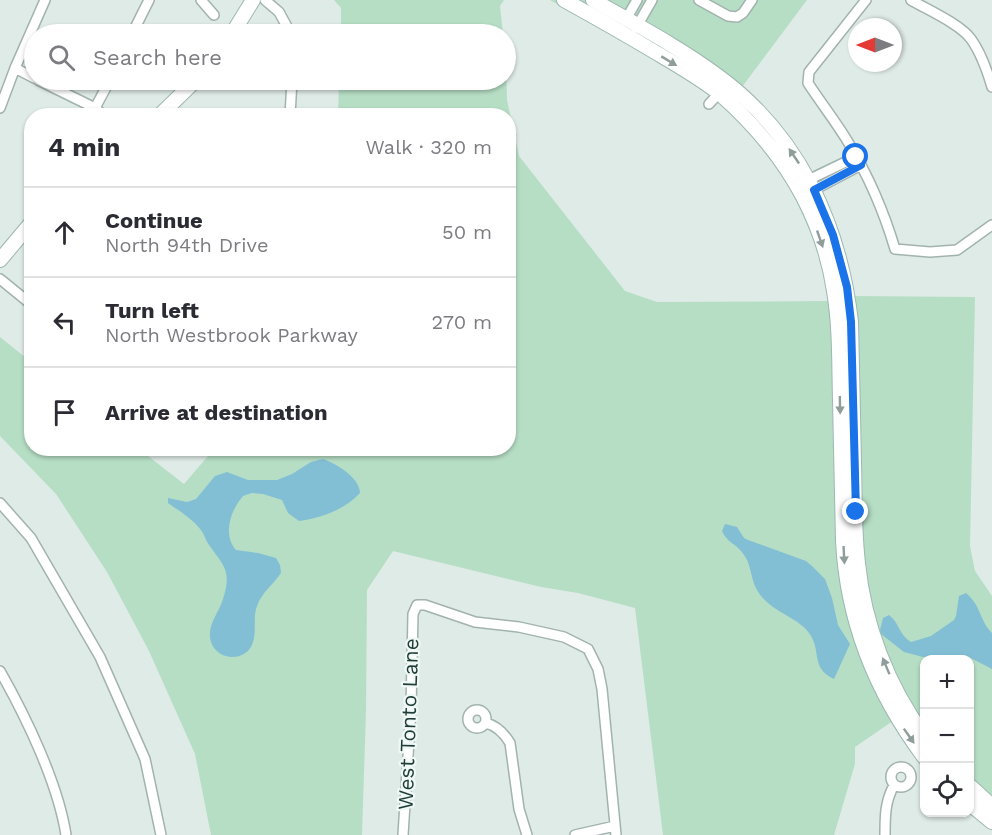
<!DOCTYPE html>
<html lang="en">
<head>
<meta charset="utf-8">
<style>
	:root { --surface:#fff; --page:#f2f2f3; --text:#2b2b33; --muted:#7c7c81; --line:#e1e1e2 }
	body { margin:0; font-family:"Work Sans",sans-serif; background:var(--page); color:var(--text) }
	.controls { position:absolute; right:18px; bottom:18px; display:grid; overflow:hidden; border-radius:12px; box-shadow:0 2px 4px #0004 }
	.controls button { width:54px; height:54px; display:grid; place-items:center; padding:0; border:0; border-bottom:2px solid var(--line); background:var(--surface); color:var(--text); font:30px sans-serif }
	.compass { position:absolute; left:848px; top:18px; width:54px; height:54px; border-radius:50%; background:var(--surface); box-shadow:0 2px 4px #0004; rotate:270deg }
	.stop { position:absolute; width:18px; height:18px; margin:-14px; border:4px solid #1a73e8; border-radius:50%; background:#fff }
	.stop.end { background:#1a73e8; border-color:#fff; box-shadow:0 2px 6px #0008 }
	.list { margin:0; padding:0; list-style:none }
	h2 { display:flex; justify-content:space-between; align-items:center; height:78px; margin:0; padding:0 24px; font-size:26px }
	h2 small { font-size:20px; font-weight:400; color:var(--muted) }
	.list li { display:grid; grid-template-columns:39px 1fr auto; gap:18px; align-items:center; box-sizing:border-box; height:90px; padding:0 24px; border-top:2px solid var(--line) }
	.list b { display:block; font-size:22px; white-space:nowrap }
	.list p { margin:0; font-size:20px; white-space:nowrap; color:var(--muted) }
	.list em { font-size:20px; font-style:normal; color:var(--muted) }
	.icon { flex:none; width:33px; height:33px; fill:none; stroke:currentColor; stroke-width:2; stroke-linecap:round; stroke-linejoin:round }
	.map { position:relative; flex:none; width:992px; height:835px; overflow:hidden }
	.search { position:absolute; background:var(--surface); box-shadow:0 2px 4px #0004; left:24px; top:24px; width:492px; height:66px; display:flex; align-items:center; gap:15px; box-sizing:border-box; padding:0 21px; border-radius:33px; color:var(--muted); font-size:22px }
	.panel { position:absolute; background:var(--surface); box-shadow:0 2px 4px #0004; left:24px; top:108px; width:492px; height:348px; border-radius:24px }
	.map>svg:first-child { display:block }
	.green { fill:#b6dec5 }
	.water { fill:#82bfd5 }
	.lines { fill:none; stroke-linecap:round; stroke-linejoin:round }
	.street-casing { stroke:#a2b3af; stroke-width:12 }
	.secondary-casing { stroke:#9db8b1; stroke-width:16 }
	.street { stroke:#fff; stroke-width:9 }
	.secondary { stroke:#fff; stroke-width:14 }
	.oneway { fill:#8f9e9b }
	.route { stroke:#1a73e8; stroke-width:8 }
	.labels { text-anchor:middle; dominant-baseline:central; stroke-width:4.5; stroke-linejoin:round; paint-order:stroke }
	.street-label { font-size:21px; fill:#1f3c37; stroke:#eff8f4 }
</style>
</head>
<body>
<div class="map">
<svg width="992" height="835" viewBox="0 0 992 835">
	<rect width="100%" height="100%" fill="#dfebe7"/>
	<path class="green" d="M334,0H504L500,6L503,34H341V8Z
		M550,0H807L742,87L777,125L852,296L975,297L970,546L975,571L992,596V814L970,793V660H924V747L903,714L855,747V764L834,835H663L635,608L578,593L541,587L393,551L367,590L366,711L362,835H211L195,754L149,651L107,572L56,494L0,436V337L31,362L32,448L139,449L184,484L214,449L508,448V116L338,115L339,80H506V63L507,100L519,156L625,291L657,302L829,301L825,267L793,192L772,156L725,106L683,75Z"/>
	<path class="water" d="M323,459C337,464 360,478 360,493C345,510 320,518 299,521L288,513L282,500L263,494L252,493L243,496C231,510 222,534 236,550L258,553L276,558L280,565L281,573C273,585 262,592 257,606C252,619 258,634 251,647C242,662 217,660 211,642C206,626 219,613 223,599C232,571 224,566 209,545C206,541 205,537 203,533C195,520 179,511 168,503V498L187,502L196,499L215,476L227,472L248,480H277L292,474L311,462Z
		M725,524L737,527L744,538L748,540L806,561L812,566L825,579L832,598L838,625L850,644L834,679C811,668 821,653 811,636C803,621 780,614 768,603C746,584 756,568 741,551C735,544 726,541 722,531Z
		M966,593C982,607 979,620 992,633V669L965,655L923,657L904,652L881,634L880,630L883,618L889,615C899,622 899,635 911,642L931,636L954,620L956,616L959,596Z"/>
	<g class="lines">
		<defs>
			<path id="street" d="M201,0L214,15
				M265,0L279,12L291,34
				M699,0L728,16L737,17L743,13L752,0
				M866,0L809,72L808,83C821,103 836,122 848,142C868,175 884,212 895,249L930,252L957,250L992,225
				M911,0C928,10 960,24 971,39C981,53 987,70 992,87
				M625,21L637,0
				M636,28L652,0
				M132,34L149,0
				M15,68L34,78
				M38,80L95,108L101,113L102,116
				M709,104L722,90
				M0,108L15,68L45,0
				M95,108L110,80
				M290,116L292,80
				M804,182L856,157
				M810,192L861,165
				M0,279L32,305
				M0,503L31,538L100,657L145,759L161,835
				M0,671C26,717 58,783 66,835
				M468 719a9 9 0 1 1 18 0a9 9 0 1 1-18 0Z
				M486,723C497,726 504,733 510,743L519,809L527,835
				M891 777a10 10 0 1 1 20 0a10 10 0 1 1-20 0Z
				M403,835L411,708L413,614L417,605H425L475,622L519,627L564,637L588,649L598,669L602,689L616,835
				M575,835L615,826
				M885,835C885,816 885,802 894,785"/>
			<path id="secondary" d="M564,0C595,17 625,34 655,52C677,65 700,78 720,94C779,146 822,212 834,291C840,327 839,363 840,400C841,447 842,494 843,541C847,621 877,694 924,757
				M593,0C635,24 679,47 718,76C799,135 840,225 851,322C852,369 853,416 854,463C855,496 854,530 858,563C864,624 888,687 924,735
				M232,34L253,0
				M159,116L196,80
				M0,260L32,222
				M970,786L992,806
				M970,804L992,822"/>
		</defs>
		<use href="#street" class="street-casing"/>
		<use href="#secondary" class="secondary-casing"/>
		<use href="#street" class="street"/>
		<use href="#secondary" class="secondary"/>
	</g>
	<defs><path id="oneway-solid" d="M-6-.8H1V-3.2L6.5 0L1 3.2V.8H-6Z" transform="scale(1.5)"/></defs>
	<g class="oneway">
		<use href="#oneway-solid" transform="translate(669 61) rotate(31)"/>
		<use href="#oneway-solid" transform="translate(794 156) rotate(-124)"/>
		<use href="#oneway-solid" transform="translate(820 239) rotate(71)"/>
		<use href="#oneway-solid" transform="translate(840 405) rotate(89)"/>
		<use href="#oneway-solid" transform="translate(844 555) rotate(87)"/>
		<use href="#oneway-solid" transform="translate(886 666) rotate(-113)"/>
		<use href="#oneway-solid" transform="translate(909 736) rotate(55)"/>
	</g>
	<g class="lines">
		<path class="route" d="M856,512L851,322L847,287L833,235L814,190L861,165L856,157"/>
	</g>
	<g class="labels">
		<g class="street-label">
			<text transform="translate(408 724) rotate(-88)">West Tonto Lane</text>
		</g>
	</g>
</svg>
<div class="controls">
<button>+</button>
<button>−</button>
<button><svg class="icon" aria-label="locate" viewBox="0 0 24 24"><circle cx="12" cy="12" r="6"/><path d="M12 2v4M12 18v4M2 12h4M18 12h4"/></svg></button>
</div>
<svg class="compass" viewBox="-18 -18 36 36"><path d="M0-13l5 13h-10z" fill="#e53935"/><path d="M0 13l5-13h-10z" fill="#7c7c81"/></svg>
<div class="stop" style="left:856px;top:157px"></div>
<div class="stop end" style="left:856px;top:512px"></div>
<div class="search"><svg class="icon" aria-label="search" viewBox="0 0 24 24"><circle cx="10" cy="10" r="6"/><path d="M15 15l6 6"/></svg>Search here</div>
<section class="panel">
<h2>4 min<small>Walk · 320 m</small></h2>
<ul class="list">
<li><svg class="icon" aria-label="ahead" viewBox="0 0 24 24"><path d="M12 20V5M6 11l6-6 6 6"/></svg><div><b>Continue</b><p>North 94th Drive</p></div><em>50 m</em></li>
<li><svg class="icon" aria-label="left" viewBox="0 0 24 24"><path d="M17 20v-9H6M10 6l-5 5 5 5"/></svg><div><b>Turn left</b><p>North Westbrook Parkway</p></div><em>270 m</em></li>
<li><svg class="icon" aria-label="arrive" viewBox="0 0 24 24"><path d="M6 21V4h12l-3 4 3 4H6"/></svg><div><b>Arrive at destination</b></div></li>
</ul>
</section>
</div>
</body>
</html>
